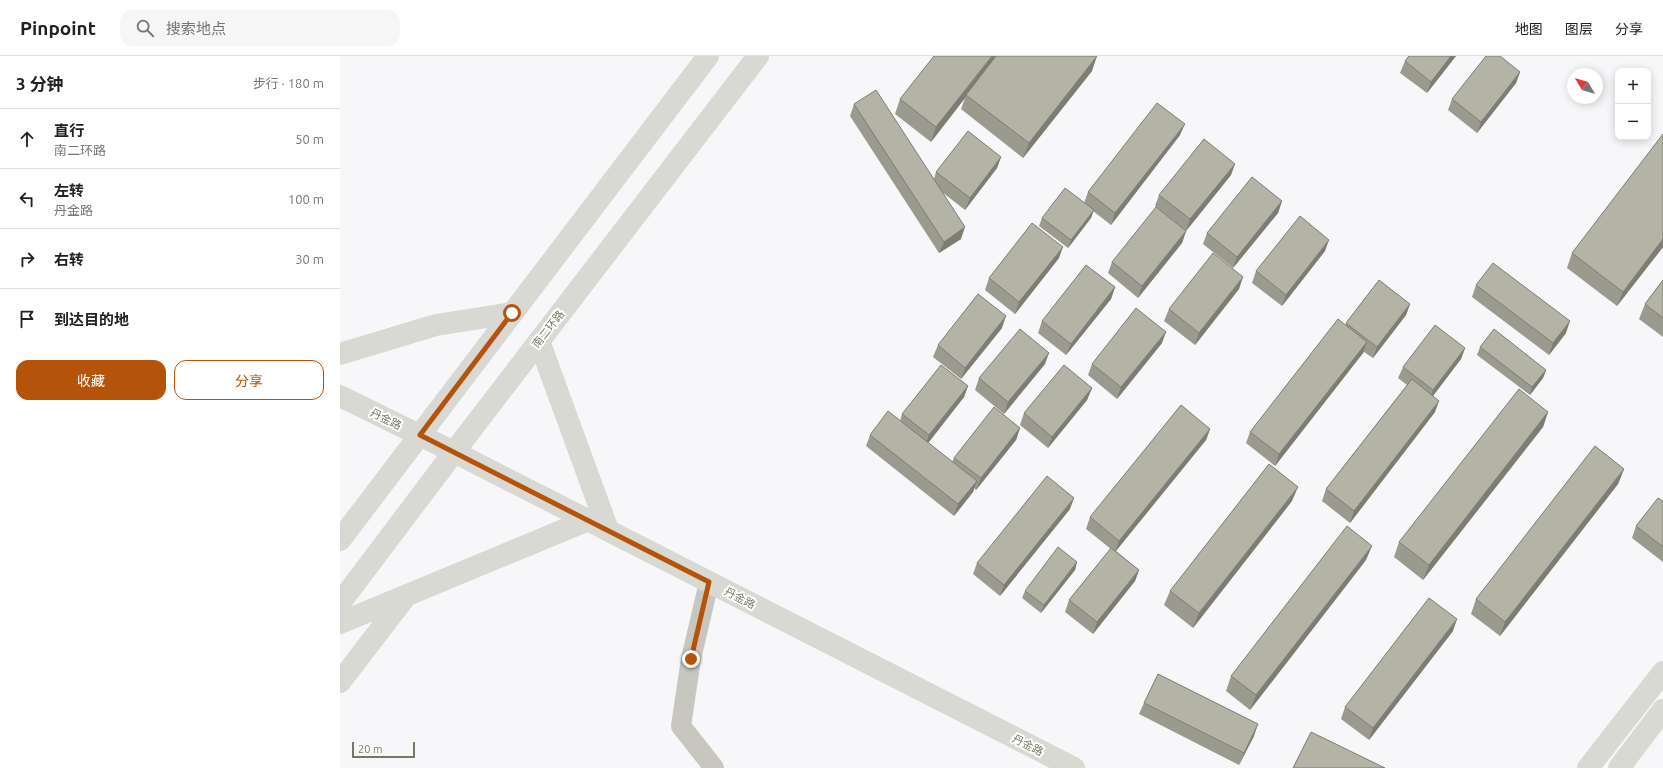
<!DOCTYPE html>
<html lang="zh">
<head>
<meta charset="utf-8">
<style>
	:root { --surface:#fff; --page:#f6f6f6; --text:#202124; --muted:#757577; --line:#e0e0e0; --accent:#b45309 }
	body { margin:0; font-family:Ubuntu,"Noto Sans SC",sans-serif; background:var(--page); color:var(--text) }
	.controls { position:absolute; right:12px; top:12px; display:grid; overflow:hidden; border-radius:8px; box-shadow:0 2px 10px #0003 }
	.controls button { width:36px; height:36px; display:grid; place-items:center; padding:0; border:0; border-bottom:1px solid var(--line); background:var(--surface); color:var(--text); font:20px sans-serif }
	.compass { position:absolute; left:1227px; top:12px; width:36px; height:36px; border-radius:50%; background:var(--surface); box-shadow:0 2px 10px #0003; rotate:308deg }
	.scale { position:absolute; left:12px; bottom:10px; width:63px; box-sizing:border-box; padding-left:4px; border:2px solid #787862; border-top:0; font-size:11px; line-height:14px; white-space:nowrap; color:#787862; -webkit-text-stroke:3px #fff; paint-order:stroke }
	.stop { position:absolute; width:12px; height:12px; margin:-9px; border:3px solid #b45309; border-radius:50%; background:#fff }
	.stop.end { background:#b45309; border-color:#fff; box-shadow:0 1px 4px #0008 }
	.list { margin:0; padding:0; list-style:none }
	h2 { display:flex; justify-content:space-between; align-items:center; height:52px; margin:0; padding:0 16px; font-size:17px }
	h2 small { font-size:13px; font-weight:400; color:var(--muted) }
	.list li { display:grid; grid-template-columns:26px 1fr auto; gap:12px; align-items:center; box-sizing:border-box; height:60px; padding:0 16px; border-top:1px solid var(--line) }
	.list b { display:block; font-size:15px; white-space:nowrap }
	.list p { margin:0; font-size:13px; white-space:nowrap; color:var(--muted) }
	.list em { font-size:13px; font-style:normal; color:var(--muted) }
	.actions { display:flex; gap:8px; padding:12px 16px }
	.actions a { flex:1; padding:9px 0; border:1px solid var(--accent); border-radius:12px; text-align:center; font-size:14px; color:var(--accent) }
	.actions .main { background:var(--accent); color:#fff }
	.icon { flex:none; width:22px; height:22px; fill:none; stroke:currentColor; stroke-width:2; stroke-linecap:round; stroke-linejoin:round }
	.map { position:relative; flex:none; width:1323px; height:712px; overflow:hidden }
	header { display:flex; align-items:center; gap:24px; box-sizing:border-box; height:56px; padding:0 20px; background:var(--surface); border-bottom:1px solid var(--line) }
	header strong { font-size:19px }
	nav { display:flex; gap:22px; margin-inline-start:auto; font-size:14px }
	.search { width:280px; height:36px; background:var(--page); display:flex; align-items:center; gap:10px; box-sizing:border-box; padding:0 14px; border-radius:12px; color:var(--muted); font-size:15px }
	main { display:flex }
	aside { flex:1; background:var(--surface) }
	.map>svg:first-child { display:block }
	.lines { fill:none; stroke-linecap:round; stroke-linejoin:round }
	.street { stroke:#c7c7c0; stroke-width:20 }
	.secondary { stroke:#d9d9d3; stroke-width:22 }
	.primary { stroke:#d9d9d3; stroke-width:22 }
	.wall { fill:#9a9a8f }
	.shaded-wall { fill:#7d7d74 }
	.building { fill:#b3b3a6; stroke:#7d7d74 }
	.route { stroke:#b45309; stroke-width:5 }
	.labels { text-anchor:middle; dominant-baseline:central; stroke-width:4; stroke-linejoin:round; paint-order:stroke }
	.street-label { font-size:11px; fill:#787862; stroke:#fff }
</style>
</head>
<body>
<header>
<strong>Pinpoint</strong>
<div class="search"><svg class="icon" aria-label="search" viewBox="0 0 24 24"><circle cx="10" cy="10" r="6"/><path d="M15 15l6 6"/></svg>搜索地点</div>
<nav><a>地图</a><a>图层</a><a>分享</a></nav>
</header>
<main>
<aside>
<h2>3 分钟<small>步行 · 180 m</small></h2>
<ul class="list">
<li><svg class="icon" aria-label="ahead" viewBox="0 0 24 24"><path d="M12 20V5M6 11l6-6 6 6"/></svg><div><b>直行</b><p>南二环路</p></div><em>50 m</em></li>
<li><svg class="icon" aria-label="left" viewBox="0 0 24 24"><path d="M17 20v-9H6M10 6l-5 5 5 5"/></svg><div><b>左转</b><p>丹金路</p></div><em>100 m</em></li>
<li><svg class="icon" aria-label="right" viewBox="0 0 24 24"><path d="M7 20v-9h11M14 6l5 5-5 5"/></svg><div><b>右转</b></div><em>30 m</em></li>
<li><svg class="icon" aria-label="arrive" viewBox="0 0 24 24"><path d="M6 21V4h12l-3 4 3 4H6"/></svg><div><b>到达目的地</b></div></li>
</ul>
<div class="actions"><a class="main">收藏</a><a>分享</a></div>
</aside>
<div class="map">
<svg width="1323" height="712" viewBox="0 0 1323 712">
	<rect width="100%" height="100%" fill="#f7f6f8"/>
	<g class="lines">
		<path class="street" d="M369,526L351,603L341,670L374,712"/>
		<path class="secondary" d="M199,285L268,474
			M0,298L96,269L172,257
			M0,340L114,396L734,712
			M0,567L248,464
			M0,626L66,540
			M1248,712L1323,616
			M1279,712L1323,654"/>
		<path class="primary" d="M0,484L368,0
			M0,547L114,396L418,0"/>
	</g>
	<path class="wall" d="M1069,0H1116L1087,37L1060,17L1065,5Z
		M752,15L683,102L621,53L625,42L591,86L555,58L560,43Z
		M1180,16L1176,27L1137,77L1108,54L1112,43Z
		M514,48L594,123L596,116L661,101L657,112L625,154L602,136L621,183L599,197L510,60Z
		M840,79L771,169L753,155L751,162L728,192L699,170L702,162L744,147L748,136Z
		M891,119L846,175L815,150L819,139Z
		M942,145L938,157L893,212L863,188L867,177Z
		M846,175L842,187L798,242L768,217L772,206Z
		M1323,191L1277,250L1227,212L1232,197Z
		M985,195L942,250L912,227L916,215Z
		M719,202L675,258L645,234L649,222Z
		M1323,224V281L1299,263L1305,248Z
		M1136,229L1226,277L1209,299L1132,241Z
		M775,231L771,243L726,299L698,277L702,265Z
		M899,233L855,289L824,265L829,253Z
		M1070,248L1066,259L1033,302L1024,296L1023,297L935,410L906,387L910,376L1005,269L1006,267Z
		M662,272L621,323L593,301L598,289Z
		M822,287L777,343L748,319L752,308Z
		M1140,291L1206,314L1203,322L1190,339L1137,299Z
		M1125,292L1121,303L1093,340L1095,356L1010,467L982,445L986,433L1067,329L1058,322L1063,311Z
		M705,308L664,358L635,334L639,322Z
		M628,330L624,341L588,387L612,406L614,402L680,372L676,384L636,434L634,432L633,436L614,460L526,390L530,379L560,365L562,358Z
		M752,332L747,344L708,392L680,369L684,357Z
		M1208,356L1203,371L1083,524L1054,501L1059,486Z
		M870,373L866,384L776,495L799,514L795,525L753,578L725,556L729,544L771,493L746,473L750,461Z
		M1284,413L1278,428L1160,580L1131,558L1136,543Z
		M952,445L853,572L824,549L830,535Z
		M1323,445V506L1292,482L1296,470Z
		M730,453L660,540L633,518L637,507Z
		M1026,504L910,654L886,635L891,620Z
		M737,506L735,514L701,557L682,542L685,535Z
		M1113,575L1029,684L1001,663L1005,651Z
		M804,647L914,680L899,709L799,658Z"/>
	<path class="shaded-wall" d="M652,0H658L626,39L625,42L591,86L596,71Z
		M757,0L752,15L683,102L689,87Z
		M1111,0H1116L1087,37L1091,26Z
		M1180,16L1176,27L1137,77L1141,66Z
		M845,68L840,79L771,169L775,157Z
		M661,101L657,112L625,154L630,142Z
		M895,108L891,119L846,175L850,163Z
		M942,145L938,157L893,212L897,201Z
		M754,154L751,162L728,192L731,184Z
		M625,171L621,183L599,197L604,186Z
		M846,175L842,187L798,242L802,230Z
		M1323,183V191L1277,250L1283,236Z
		M989,184L985,195L942,250L946,239Z
		M723,191L719,202L675,258L679,246Z
		M903,221L899,233L855,289L859,277Z
		M775,231L771,243L726,299L731,288Z
		M1070,248L1066,259L1033,302L1037,291Z
		M666,260L662,272L621,323L625,312Z
		M1230,265L1226,277L1209,299L1213,287Z
		M826,276L822,287L777,343L781,331Z
		M1027,286L1023,297L935,410L939,398Z
		M1125,292L1121,303L1089,345L1093,334Z
		M709,297L705,308L664,358L668,346Z
		M1206,314L1203,322L1190,339L1192,331Z
		M628,330L624,341L585,391L589,379Z
		M752,332L747,344L708,392L712,381Z
		M1099,345L1095,356L1010,467L1014,455Z
		M1208,356L1203,371L1083,524L1089,509Z
		M680,372L676,384L636,434L641,422Z
		M870,373L866,384L775,496L779,485Z
		M1284,413L1278,428L1160,580L1165,566Z
		M637,425L633,436L614,460L618,448Z
		M958,431L952,445L853,572L859,557Z
		M734,442L730,453L660,540L664,529Z
		M1032,490L1026,504L910,654L916,639Z
		M737,506L735,514L701,557L704,549Z
		M799,514L795,525L753,578L757,566Z
		M1117,563L1113,575L1029,684L1033,672Z
		M918,668L914,680L899,709L904,697Z"/>
	<path class="building" d="M594,0H652L596,71L560,43Z
		M656,0H757L689,87L626,39Z
		M1069,0H1111L1091,26L1065,5Z
		M1146,0H1160L1180,16L1141,66L1112,43Z
		M536,34L625,171L604,186L514,48Z
		M817,47L845,68L775,157L748,136Z
		M628,75L661,101L630,142L596,116Z
		M1323,78V183L1283,236L1232,197Z
		M864,83L895,108L850,163L819,139Z
		M912,121L942,145L897,201L867,177Z
		M725,132L754,154L731,184L702,162Z
		M816,151L846,175L802,230L772,206Z
		M960,160L989,184L946,239L916,215Z
		M692,167L723,191L679,246L649,222Z
		M873,197L903,221L859,277L829,253Z
		M1153,207L1230,265L1213,287L1136,229Z
		M746,209L775,231L731,288L702,265Z
		M1039,224L1070,248L1037,291L1006,267Z
		M1323,224V262L1305,248Z
		M638,238L666,260L625,312L598,289Z
		M796,252L826,276L781,331L752,308Z
		M998,263L1027,286L939,398L910,376Z
		M1095,269L1125,292L1093,334L1063,311Z
		M680,273L709,297L668,346L639,322Z
		M1154,273L1206,314L1192,331L1140,291Z
		M601,309L628,330L589,379L562,358Z
		M724,309L752,332L712,381L684,357Z
		M1072,323L1099,345L1014,455L986,433Z
		M1179,333L1208,356L1089,509L1059,486Z
		M841,349L870,373L779,485L750,461Z
		M654,351L680,372L641,422L614,402Z
		M548,355L637,425L618,448L530,379Z
		M1255,390L1284,413L1165,566L1136,543Z
		M929,408L958,431L859,557L830,535Z
		M707,420L734,442L664,529L637,507Z
		M1318,442L1323,445V491L1296,470Z
		M1007,470L1032,490L916,639L891,620Z
		M718,491L737,506L704,549L685,535Z
		M771,492L799,514L757,566L729,544Z
		M1089,542L1117,563L1033,672L1005,651Z
		M818,618L918,668L904,697L804,647Z
		M971,676L1045,712H953Z"/>
	<g class="lines">
		<path class="route" d="M172,257L80,379L369,526L351,603"/>
	</g>
	<g class="labels">
		<g class="street-label">
			<text transform="translate(208 273) rotate(-52)">南二环路</text>
			<text transform="translate(46 363) rotate(26)">丹金路</text>
			<text transform="translate(400 542) rotate(27)">丹金路</text>
			<text transform="translate(688 689) rotate(27)">丹金路</text>
		</g>
	</g>
</svg>
<div class="controls">
<button>+</button>
<button>−</button>
</div>
<svg class="compass" viewBox="-18 -18 36 36"><path d="M0-13l5 13h-10z" fill="#e53935"/><path d="M0 13l5-13h-10z" fill="#757577"/></svg>
<div class="scale">20 m</div>
<div class="stop" style="left:172px;top:257px"></div>
<div class="stop end" style="left:351px;top:603px"></div>
</div>
</main>
</body>
</html>
